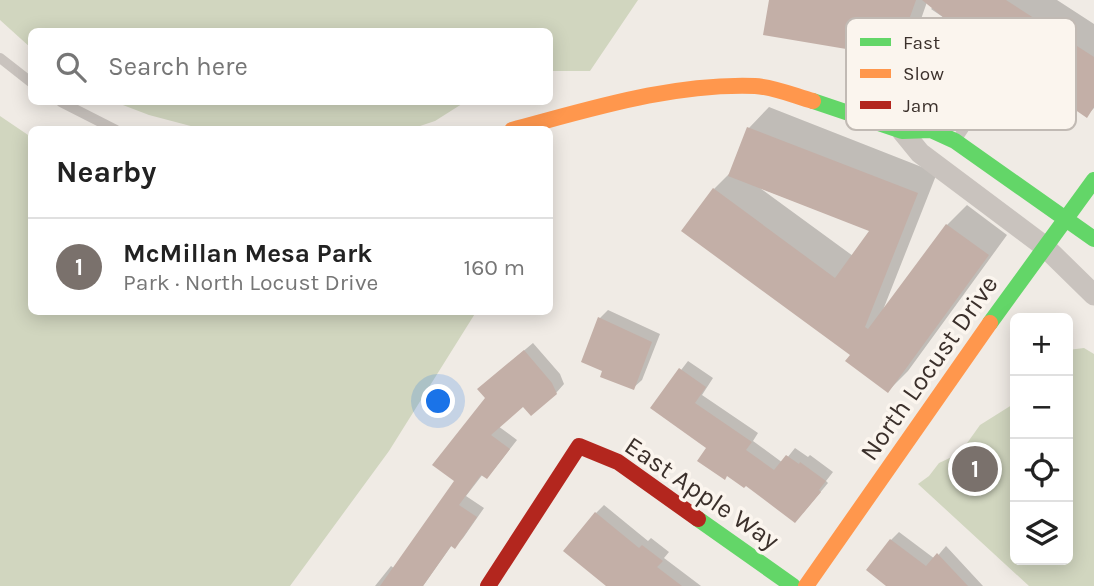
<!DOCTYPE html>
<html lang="en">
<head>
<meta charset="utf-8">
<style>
	:root { --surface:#fff; --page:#f6f6f6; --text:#222; --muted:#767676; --line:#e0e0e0; --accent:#7a716c }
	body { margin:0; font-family:Karla,sans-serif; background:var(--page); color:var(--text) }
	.controls { position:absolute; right:21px; bottom:21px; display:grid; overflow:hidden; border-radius:10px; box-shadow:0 4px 18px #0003 }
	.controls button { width:63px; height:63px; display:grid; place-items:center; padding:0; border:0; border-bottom:2px solid var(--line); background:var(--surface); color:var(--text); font:35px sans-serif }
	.you { position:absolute; left:439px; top:402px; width:24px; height:24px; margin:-18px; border:5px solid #fff; border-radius:50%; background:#1a73e8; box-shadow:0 0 0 10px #1a73e833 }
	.badge { display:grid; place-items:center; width:46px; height:46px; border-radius:50%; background:var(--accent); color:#fff; font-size:23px; font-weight:700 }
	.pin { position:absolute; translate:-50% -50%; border:4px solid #fff; box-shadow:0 2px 7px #0006 }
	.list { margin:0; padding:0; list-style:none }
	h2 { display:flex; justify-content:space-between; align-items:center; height:91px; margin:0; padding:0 28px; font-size:30px }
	h2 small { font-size:23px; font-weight:400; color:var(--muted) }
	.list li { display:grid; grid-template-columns:46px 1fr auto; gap:21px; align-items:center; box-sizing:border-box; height:98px; padding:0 28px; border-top:2px solid var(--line) }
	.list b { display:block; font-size:26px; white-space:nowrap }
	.list p { margin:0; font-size:23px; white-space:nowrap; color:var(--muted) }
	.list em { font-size:23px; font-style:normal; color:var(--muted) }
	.icon { flex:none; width:38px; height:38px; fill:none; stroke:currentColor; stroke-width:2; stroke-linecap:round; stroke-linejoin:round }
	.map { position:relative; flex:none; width:1094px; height:586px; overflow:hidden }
	.search { position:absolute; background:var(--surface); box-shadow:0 4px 18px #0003; left:28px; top:28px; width:525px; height:77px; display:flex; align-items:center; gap:18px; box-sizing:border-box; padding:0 24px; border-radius:10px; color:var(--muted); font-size:26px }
	.panel { position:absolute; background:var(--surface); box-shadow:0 4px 18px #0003; left:28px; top:126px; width:525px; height:189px; border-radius:10px }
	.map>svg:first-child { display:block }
	.green { fill:#d1d6bf }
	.shadow { fill:#0003; fill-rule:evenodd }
	.building { fill:#c3afa7 }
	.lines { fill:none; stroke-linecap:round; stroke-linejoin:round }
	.lane { stroke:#c9c3be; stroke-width:10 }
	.street { stroke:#c9c3be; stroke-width:21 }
	.fast { stroke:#63d668; stroke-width:16 }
	.slow { stroke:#ff974d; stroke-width:16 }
	.jam { stroke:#b3261e; stroke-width:16 }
	.labels { text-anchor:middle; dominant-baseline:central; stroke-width:7; stroke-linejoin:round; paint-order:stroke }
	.street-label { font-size:26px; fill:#3b302b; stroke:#fbf5ee }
	.key { fill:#fbf5ee; stroke:#c1bab4; stroke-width:2 }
	.key-label { font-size:19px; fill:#3b302b }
</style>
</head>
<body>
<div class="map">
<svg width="1094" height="586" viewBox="0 0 1094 586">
	<rect width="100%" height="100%" fill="#f0ebe5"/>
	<path class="green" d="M0,0H638L590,71H550V32H32L31,48L0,20Z
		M115,102H465L435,121L408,130L202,129L149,115Z
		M0,116L31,137L32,312H476L389,451L290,586H0Z
		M1084,348L1094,354V586H1029L918,484L929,476L939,463L954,456L965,446L980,425L1015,403V560H1068V350Z"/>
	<path class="shadow" d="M770,0H1057L1094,24V108L1087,115L931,9L933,7L927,2L913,42L893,63Z
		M769,107L937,173L883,310L947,225L967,205L1007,235L908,371L888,391L852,354L714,189L731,172L749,128ZM760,188L872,231L853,256Z
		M608,310L660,334L642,380L633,388L605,370L600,318Z
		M533,343L560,374L564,384L556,393L523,405L498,426L517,440L495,468L487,477L483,474L466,496L484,508L463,538L454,547L452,545L423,586H375L391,566L395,569L456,481L487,398L488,381Z
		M688,361L713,378L702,395L758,433L753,441L783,463L795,448L808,457L810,455L833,472L826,481L828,483L803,513L652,408Z
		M604,505L648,541L651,538L669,552L664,558L701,586H609L596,513Z
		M899,532L935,559L946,546L983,586H889L891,540Z"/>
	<path class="building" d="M769,0H916L893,65L877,62L870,53L763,35Z
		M922,0H1006L1094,57V107L1087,118L954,26Z
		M747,127L918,193L865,327L868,329L946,224L989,255L888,393L845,361L850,355L681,231L713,188L835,278L869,231L728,176Z
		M598,317L652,342L634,390L600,377L602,371L581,362Z
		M524,350L552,383L557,394L531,416L523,407L491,435L510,449L487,479L481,475L459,505L477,517L455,549L451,546L423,586H380L454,481L432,465L485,398L477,389Z
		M679,368L706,387L695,403L752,442L746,450L774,470L786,455L799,464L800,462L826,481L819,490L821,492L795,523L746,486L744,488L727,476L725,480L697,461L706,448L650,408Z
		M595,512L639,548L642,545L663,561L657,567L682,586H606L563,551Z
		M890,539L926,566L937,553L968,586H886L866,570Z"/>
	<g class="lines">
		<path class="lane" d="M0,58L32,83
			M61,102L116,130
			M884,124L910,58
			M957,139L986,96"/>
		<path class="street" d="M902,131L920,153L1044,246L1094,295"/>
		<path class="fast" d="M813,101L902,131L931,130L955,141L1094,239
			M990,323L1094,180
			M698,519L793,586"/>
		<path class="slow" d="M512,130C591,109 672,83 755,86C774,87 795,96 813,101
			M806,586L990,323"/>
		<path class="jam" d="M488,586L579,446L618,462L698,519"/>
	</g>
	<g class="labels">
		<g class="street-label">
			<text transform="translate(929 368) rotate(-55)">North Locust Drive</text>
			<text transform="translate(702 493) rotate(34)">East Apple Way</text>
		</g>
	</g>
	<rect x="846" y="18" width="230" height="112" rx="10" class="key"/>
	<rect x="860" y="38" width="31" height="8" fill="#63d668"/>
	<rect x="860" y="69" width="31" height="9" fill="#ff974d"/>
	<rect x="860" y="101" width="31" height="8" fill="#b3261e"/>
	<g class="key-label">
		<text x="903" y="49">Fast</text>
		<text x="903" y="80">Slow</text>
		<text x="903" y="112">Jam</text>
	</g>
</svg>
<div class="controls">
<button>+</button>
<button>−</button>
<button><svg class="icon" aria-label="locate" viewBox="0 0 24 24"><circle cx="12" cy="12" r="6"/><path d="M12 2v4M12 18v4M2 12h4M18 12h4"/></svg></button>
<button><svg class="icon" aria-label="layers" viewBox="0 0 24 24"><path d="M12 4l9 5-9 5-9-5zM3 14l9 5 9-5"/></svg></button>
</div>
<div class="you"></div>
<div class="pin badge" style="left:975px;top:469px">1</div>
<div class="search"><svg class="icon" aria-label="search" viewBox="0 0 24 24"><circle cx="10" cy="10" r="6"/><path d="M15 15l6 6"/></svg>Search here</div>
<section class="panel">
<h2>Nearby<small></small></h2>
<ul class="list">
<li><span class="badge">1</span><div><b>McMillan Mesa Park</b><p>Park · North Locust Drive</p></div><em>160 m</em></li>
</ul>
</section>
</div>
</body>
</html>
